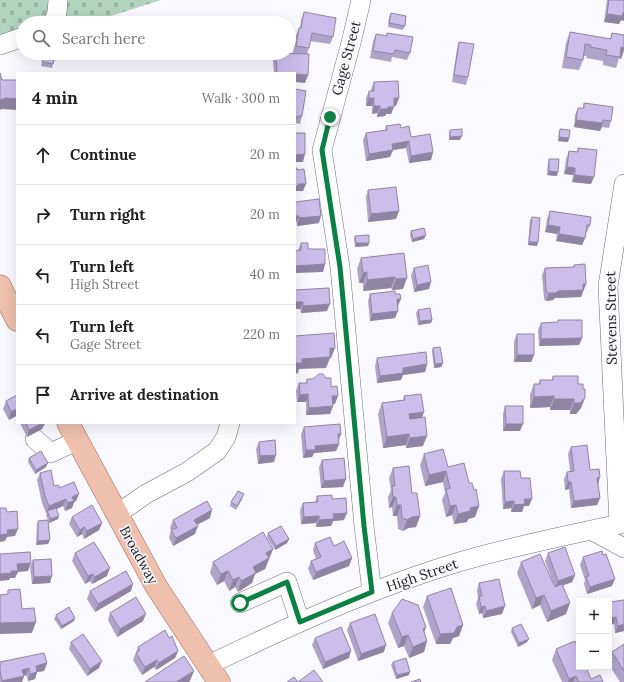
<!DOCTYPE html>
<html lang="en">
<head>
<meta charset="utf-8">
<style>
	:root { --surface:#fff; --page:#f2f2f2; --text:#222; --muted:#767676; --line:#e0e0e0 }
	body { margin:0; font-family:Lora,serif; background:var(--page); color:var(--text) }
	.controls { position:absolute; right:12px; bottom:12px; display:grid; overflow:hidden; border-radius:0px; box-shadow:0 4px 16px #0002 }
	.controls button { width:36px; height:36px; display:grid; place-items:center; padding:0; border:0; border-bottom:1px solid var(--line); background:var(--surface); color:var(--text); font:20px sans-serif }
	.stop { position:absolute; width:12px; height:12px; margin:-9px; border:3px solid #0b8043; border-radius:50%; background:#fff }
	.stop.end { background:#0b8043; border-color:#fff; box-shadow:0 1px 4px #0008 }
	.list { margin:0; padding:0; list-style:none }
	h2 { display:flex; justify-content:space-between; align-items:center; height:52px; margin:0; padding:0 16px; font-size:17px }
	h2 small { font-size:13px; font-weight:400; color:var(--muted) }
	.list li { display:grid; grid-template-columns:26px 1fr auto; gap:12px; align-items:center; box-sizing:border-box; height:60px; padding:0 16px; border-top:1px solid var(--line) }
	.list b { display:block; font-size:15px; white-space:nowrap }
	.list p { margin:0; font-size:13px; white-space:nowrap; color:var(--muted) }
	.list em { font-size:13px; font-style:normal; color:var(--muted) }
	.icon { flex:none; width:22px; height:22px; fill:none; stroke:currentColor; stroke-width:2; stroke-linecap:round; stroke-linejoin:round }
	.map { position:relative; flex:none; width:624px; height:682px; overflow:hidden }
	.search { position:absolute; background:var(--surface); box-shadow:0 4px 16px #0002; left:16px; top:16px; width:280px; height:44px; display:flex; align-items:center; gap:10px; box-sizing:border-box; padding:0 14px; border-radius:22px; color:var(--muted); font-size:15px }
	.panel { position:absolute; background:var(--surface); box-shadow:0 4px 16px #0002; left:16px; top:72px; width:280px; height:352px; border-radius:0px }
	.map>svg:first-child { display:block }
	.cemetery { fill:url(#cemetery-stones) }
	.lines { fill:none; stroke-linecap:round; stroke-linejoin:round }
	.minor-casing { stroke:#6e6e74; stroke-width:20 }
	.major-casing { stroke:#9f6b57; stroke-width:23 }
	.minor { stroke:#fff; stroke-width:19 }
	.major { stroke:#efc0ad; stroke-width:22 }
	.wall { fill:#b0a3ca }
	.shaded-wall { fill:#9084a4 }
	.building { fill:#cdbdeb; stroke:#9084a4 }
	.route { stroke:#0b8043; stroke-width:5 }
	.labels { text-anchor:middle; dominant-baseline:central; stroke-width:3; stroke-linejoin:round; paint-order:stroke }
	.street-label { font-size:14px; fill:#1c1c1e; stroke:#faf9ff }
</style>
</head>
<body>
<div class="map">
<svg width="624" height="682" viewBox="0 0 624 682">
	<defs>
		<pattern id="cemetery-stones" width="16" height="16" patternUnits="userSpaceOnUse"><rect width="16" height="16" fill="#b3d4be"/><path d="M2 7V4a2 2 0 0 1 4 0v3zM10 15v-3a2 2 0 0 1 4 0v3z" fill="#99b5a3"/></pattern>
	</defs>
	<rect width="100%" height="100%" fill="#faf9ff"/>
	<path class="cemetery" d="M0,0H161L89,23H23V44L0,51Z"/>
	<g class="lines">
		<defs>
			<path id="minor" d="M361,0L352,39L322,150L340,267L364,526L372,592
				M53,23L57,13L58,0
				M0,45L23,37
				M35,439L51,453L76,441
				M117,514L146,494L187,472L217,451L226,437L230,423
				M619,524L608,286L624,184
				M591,530L624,548
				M240,603L287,582L300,622
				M208,665C290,626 372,588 459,562C513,546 569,535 624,523"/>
			<path id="major" d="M0,286L17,320
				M68,423L156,586L219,682"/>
		</defs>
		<use href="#minor" class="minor-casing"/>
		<use href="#major" class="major-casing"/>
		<use href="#minor" class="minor"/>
		<use href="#major" class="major"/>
	</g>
	<path class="wall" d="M607,0H624V21L621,20L619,24L604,22Z
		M304,12L333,37L330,44L310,41L309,48L307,54L305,83L295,73H274L273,60L276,53H293L296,35L299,28H300L301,20Z
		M391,13L405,26L403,30L388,27L389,17Z
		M570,32L610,39L612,33L624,35V50L621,59L619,58L616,68L603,65V61L586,58L587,56H583V60L579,70L562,68L566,43Z
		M387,33L410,53L407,60L392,57L391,62L370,58L373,42L376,34L386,36Z
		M459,42L468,77L466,85L452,82L457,49Z
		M44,55L53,64L52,68L41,66Z
		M374,82L396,106H394L391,114H386L385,116L377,117V113L372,114V106H366V98L369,91H371V89Z
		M295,89L302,116L300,124L295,123Z
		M584,103L611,121L609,128L602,127L600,131L574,127L575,115L578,108H583Z
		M386,126L401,128L411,137L433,152L431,160L409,163L406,148L393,150L390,157L366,161L363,140L366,133L385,130Z
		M560,129L569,138L568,142L558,141L559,133Z
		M450,130L460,140H449V133Z
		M578,148L591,184L572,182L573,175L564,174L566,159L569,151L577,152Z
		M549,159L557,176L547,175L548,162Z
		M368,190L396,219L368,222L366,197Z
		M295,202L319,223L297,226Z
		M550,211L590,225L587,232H586L585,238L582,245L556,241L557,234L545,232L547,219Z
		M532,217L538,242L537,246L528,245L530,220Z
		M411,231L424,239L412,242L410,235Z
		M355,236L369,243L368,246L355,247L354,239Z
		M301,243L325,264L323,272L298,251Z
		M404,253L403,289L392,290L391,288L363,291V283H359L357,269L361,258Z
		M574,265L586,284L581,297L555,298L553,300L546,301L544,299L542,275L545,268L573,267Z
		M414,268L429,289L414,292L411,275Z
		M295,290L327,311L301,313L300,309Z
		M370,294L398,306L395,318L370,321L368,301Z
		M418,310L432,320L431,323L418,325L416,313Z
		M558,320L582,338L579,345L539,346L538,330L541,323L558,322Z
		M517,334L534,355L531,362H514V341Z
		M433,348L443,363L441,367L434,368L432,351Z
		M377,358L427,364L425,372L403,375L401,380L377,383L375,366Z
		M553,376L578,384L581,408L576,414H570V410H550V407L530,408V395L534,384H538L540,380H552Z
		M307,379L331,387L335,404H333V406L330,414L306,415V402H297L296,391L299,383H306Z
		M17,395V418L16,416L9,420L3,409L6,401Z
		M404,396L424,412L422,417L423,446L406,448V445L383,448L378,414L382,403L403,400Z
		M505,406L520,431H503V414Z
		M20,423H45L42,429L27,437Z
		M304,427L341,434L339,440V444L336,451L314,453L312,457L303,458L301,434Z
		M259,442L274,462L258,464L256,449Z
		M571,447L590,470L598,483L600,498L597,505L571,508L569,489L565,490L564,479L567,472L570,471L568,454Z
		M424,454L448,467L469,483L474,490L479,506L475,517L468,519L467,522L454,524L452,515L446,517L442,500L445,493L443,482L425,486L420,465Z
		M29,458L46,467L35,474L28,462Z
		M322,460L343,487L321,488L319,467Z
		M393,468L412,493L420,516L416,527L408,528L403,531L398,529L397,516H393L392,507L389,508L388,497L391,490L389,478Z
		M504,471L521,478L529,506H524L522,512H511V508L503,509L501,479Z
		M40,473L54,486L59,488L76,501L74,502L72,508L65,511L63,506L56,509L58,519L49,523L48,520V544L36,545L37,524L38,521L48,520L46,515L47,513H46L42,503L37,480Z
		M317,496L332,499L344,520L333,521L331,526L316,527V523L301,524L300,510L303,503L315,502Z
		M243,498L236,510L230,506L231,502Z
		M72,517L102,523L99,530L84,539L82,534L77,537L69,524Z
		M210,518L197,525L195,534L173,546L169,538L171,530L170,528L173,520Z
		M268,533L289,539L287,543L275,550L267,537Z
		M315,543L334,546L352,558L349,566L313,580L308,569L311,561L316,559L313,550Z
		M273,549L265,569L255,574L252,583L238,592L235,587L229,591L224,581L217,585L210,573L213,562Z
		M75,553L107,576L92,584L90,581L85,584L72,561Z
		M548,553L575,575L572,582L562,586L566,614L547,622L540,605L532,609L517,573L521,562L555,587L545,561Z
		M583,557L612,586L587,594L584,584L585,580L580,565Z
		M33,560L50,583L32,584L30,567Z
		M479,583L502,614L483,618L482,613L479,614L476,604L478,598L477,590Z
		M90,591H131L95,612L87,599Z
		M427,596L463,625L459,636L453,638L450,644H436L423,607Z
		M624,600V631L615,633L614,624L609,625V604L610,602Z
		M110,613L143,621L117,637L108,620Z
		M392,613L426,627L424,633L427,641L424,652L409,658L404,646L398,648L388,623Z
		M56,615L74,621L61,629L54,619Z
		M350,623L384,652L358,661L347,630Z
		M512,628L527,642L518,647L511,632Z
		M315,638L349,658L323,669L312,645Z
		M71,642L99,668L87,676L69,649Z
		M624,644V682H620L609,665V660L612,652Z
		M138,647L178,651L175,658L156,670L154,667L142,675L133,660Z
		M556,649L591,679L603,682H562L552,660Z
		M0,662L47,663L44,671L37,672L35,679L28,681L26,675L24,676L22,682H0Z
		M393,662L409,675L396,679L391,665Z"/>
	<path class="shaded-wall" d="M623,13H624V21L621,20L619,24L604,22L607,14Z
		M621,47L624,48V50L621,59L619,58Z
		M295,74L308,75L305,83L295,82Z
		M6,98L17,99V110L2,109L0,110V100Z
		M369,98H374L372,106H366Z
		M394,98H399L396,106H391Z
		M374,106H380L377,113L372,114Z
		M388,107H394L391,114H386L385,116L377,117L380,109Z
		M295,118H297L295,124Z
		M576,120L603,123L600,131L574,127Z
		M462,136L460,140H449L450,137Z
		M559,137L569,138L568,142L558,141Z
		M409,141L406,148L393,150L390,157L366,161L369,154L392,144Z
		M433,152L431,160L409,163L411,156Z
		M305,154L303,162H295V155Z
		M567,167L575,168L573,175L564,174Z
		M549,171L558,172L557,176L547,175Z
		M575,175L594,177L591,184L572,182Z
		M298,184H306L303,191H296L295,193V186Z
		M399,211L396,219L368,222L371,214Z
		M295,216H299L296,223L295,224Z
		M321,216L319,223L297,226L299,218Z
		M548,225L560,227L557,234L545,232Z
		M559,234L585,238L582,245L556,241Z
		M426,235L424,239L412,242L413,239Z
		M529,242H538L537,246L528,245Z
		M356,243H369L368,246L355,247Z
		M325,264L323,272L295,273V266Z
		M367,272L363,283H359L363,273Z
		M395,277L391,288L363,291L367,280Z
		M407,278L403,289L392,290L396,279Z
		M431,282L429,289L414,292L417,285Z
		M583,284H586L581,297L555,298L553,300L546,301L549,293Z
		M397,299H401L398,306L394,307Z
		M295,302H303L300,309H295Z
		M330,304L327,311L301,313L303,306Z
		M398,311L395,318L370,321L372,314Z
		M432,320L431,323L418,325L420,321Z
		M582,338L579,345L539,346L541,339Z
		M330,348H335L331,358H330L326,368L299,369L298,373L295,374V363L302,359Z
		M517,355H534L531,362H514Z
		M443,363L441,367L434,368L435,364Z
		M427,364L425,372L403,375L401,380L377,383L380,376L403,368Z
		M308,394L306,402H297L300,395Z
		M332,396H338L335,404H330Z
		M554,396L550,407L530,408L534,397Z
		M585,398L581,408L576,414H570L574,403Z
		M554,399H574L570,410H550Z
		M333,406L330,414L306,415L309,408Z
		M17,409V413L16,416L9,420L11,412Z
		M424,412L420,422L405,424L409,414Z
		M43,423H45L42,429L27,437L29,430Z
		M506,424H523L520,431H503Z
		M338,434H341L338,441Z
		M409,434L406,445L383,448L387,437Z
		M427,436L423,446L406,448L410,438Z
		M339,444L336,451L314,453L312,457L303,458L306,450L315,446Z
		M276,455L274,462L258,464L260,456Z
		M48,463L46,467L35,474L36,470Z
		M446,471L443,482L425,486L429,475Z
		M600,477L598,485L597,478Z
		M346,479L343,487L321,488L324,481Z
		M568,482H571L569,489L565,490Z
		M79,494L76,501L74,502L72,508L65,511L68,503L72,497Z
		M393,497H396L392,507L389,508Z
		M600,498L597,505L571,508L574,501Z
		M66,499L63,506L48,513L47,511L46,513L49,506Z
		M524,499H532L529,506H524L522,512H511L514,505Z
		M514,501L511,508L503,509L505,502Z
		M397,505H401L397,516H393Z
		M456,505L452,515L446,517L450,506Z
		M479,506L475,517L468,519L467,522L454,524L458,514L470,508Z
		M212,510L210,518L192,527L194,520Z
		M347,513L344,520L333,521L331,526L316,527L319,520L333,514Z
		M59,516L58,519L49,523L51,519Z
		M319,516L316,523L301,524L304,517Z
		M420,516L416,527L408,528L403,531L407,520L412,517Z
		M102,523L99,530L84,539L87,531Z
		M198,526L195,534L173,546L176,538Z
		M84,527L82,534L77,537L80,530Z
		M18,529L15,536L7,537L5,541L0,542V535L7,530Z
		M289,539L287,543L275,550L276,546Z
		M50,540L48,544L36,545L38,541Z
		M273,549L265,569L255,574L252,583L238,592L241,581L253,567L266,553Z
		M352,558L349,566L313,580L316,572Z
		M31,563L28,571L18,572L15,578H10L9,580L0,581V574L11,571L17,564Z
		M110,568L107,576L92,584L95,577Z
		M228,571L224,581L217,585L221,574Z
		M93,574L90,581L85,584L88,576Z
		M575,575L572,582L555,588L558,581Z
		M52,576L50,583L32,584L34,577Z
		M239,577L235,587L229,591L233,580Z
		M615,579L612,586L587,594L590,587Z
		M133,584L131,591L95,612L98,604Z
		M544,595L540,605L532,609L536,598Z
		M570,603L566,614L547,622L551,611Z
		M485,606L482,613L479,614L481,607Z
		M505,606L502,614L483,618L486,611Z
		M146,614L143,621L117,637L120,629Z
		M616,617L614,624L609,625L611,618Z
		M75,618L74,621L61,629L62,626Z
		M36,622L32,633L0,634V623Z
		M624,624V631L615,633L618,626Z
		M463,625L459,636L453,638L450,644H436L440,634Z
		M426,627L422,638L423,629Z
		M408,635L404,646L398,648L402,637Z
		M529,639L527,642L518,647L519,643Z
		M427,641L424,652L409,658L413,647Z
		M386,645L384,652L358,661L361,654Z
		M178,651L175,658L156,670L159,663Z
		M351,651L349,658L323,669L325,662Z
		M157,660L154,667L142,675L145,667Z
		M102,661L99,668L87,676L90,669Z
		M47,663L44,671L37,672L35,679L28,681L30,674L36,666Z
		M29,668L26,675L24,676L22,682H2V681L22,670Z
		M194,671L190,681L189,682H176Z
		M410,672L409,675L396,679L397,675Z
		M576,676L573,682H568L569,679Z"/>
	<path class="building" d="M609,0H624V13H623L622,16L607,14Z
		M304,12L336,18L333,37L312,33L309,48L296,46L299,28H301Z
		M391,13L406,16L405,26L389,23Z
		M570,32L611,39L612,33L624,35V48L621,47L620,57L606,55L607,50L590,47L591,45L585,44L583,60L566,57Z
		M387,33L413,37L410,53L395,50L393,54L373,51L376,34L387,36Z
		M459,42L474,44L468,77L454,75Z
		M276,53L309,54L308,75L295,74V73H277Z
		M44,55L55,56L53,64L42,62Z
		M0,73L2,80H17V99L6,98L0,100Z
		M398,81L399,98H394V107H388V109H380V106H374V98H369V91H374V82Z
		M295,89L306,91L302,116H297V118H295Z
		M584,103L613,107L611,121L603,120V123L576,120L578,108H584Z
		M400,124L401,128L409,126L411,137L430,134L433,152L411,156L409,141L392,144L393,150L369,154L366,133L387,130L386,126Z
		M462,129V136L450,137V130Z
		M560,129L570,130L569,138L559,137Z
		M295,133H305V154L295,155Z
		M578,148L597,150L594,177L575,175V168L567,167L569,151L578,152Z
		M549,159H559L558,172L549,171Z
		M295,168H297V170L304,169L306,184H298V186H295Z
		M396,187L399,211L371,214L368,190Z
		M319,199L321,216L299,218V216H295V202Z
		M550,211L591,217L590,225H587L585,238L559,234L560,227L548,225Z
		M532,217L540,218L538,242H529Z
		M424,228L426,235L413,239L411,231Z
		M369,235V243H356L355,236Z
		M301,243H308V249H325V264L295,266V251L301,250Z
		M404,253L407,278L396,279L395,277L367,280V272L363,273L361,258Z
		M585,264L586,284H583V290L558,291L556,293H549L546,291L545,268L574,267V265Z
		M428,265L431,282L417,285L414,268Z
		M329,288L330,304L303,306V302H295V290Z
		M395,291V294H400L401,299H397L398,311L372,314L370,294Z
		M430,308L432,320L420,321L418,310Z
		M558,320H582V338L541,339V323L558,322Z
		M334,333L335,348H330V357L302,359V363H295V336Z
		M517,334H534V355H517Z
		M440,347L443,363L435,364L433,348Z
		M426,352L427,364L403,368V373L380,376L377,358Z
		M319,374H323L326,378H331V387L337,386L338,396H332L333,406L309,408L308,394L300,395L299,383H307V379H313Z
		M553,376H578V384H583V389H585V398L580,403H574V399H554V396L534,397V384H540V380H553Z
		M421,394L424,412L409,414L410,419L425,417L427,436L410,438L409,434L387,437L382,403L405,400L404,396Z
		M17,395V409L11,412L6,401Z
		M505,406H523V424H506Z
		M26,423H43L29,430Z
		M340,424L341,434H338L339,444L315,446V450H306L304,427Z
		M275,440L276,455L260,456L259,442Z
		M587,445L590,470L599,469L600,477L597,478L600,498L574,501L571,482H568L567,472L574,471L571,447Z
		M443,449L448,467L464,463L469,483H472L474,490L476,489L479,506L470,508V511L458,514L456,505L450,506L446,489L450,488L446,471L429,475L424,454Z
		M41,451L48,463L36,470L29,458Z
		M344,458L346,479L324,481L322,460Z
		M409,466L412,493H417L420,516L412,517L407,520L402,518L401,505H397L396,497H393L392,486H395L393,468Z
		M51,470L54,486L59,485V488L74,482L79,494L72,497L74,501L68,503L66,499L49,506L45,496L40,473Z
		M504,471H520L521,478H530L532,499H524L525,504L514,505V501L505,502Z
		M238,491L244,494L237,506L231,502Z
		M332,495V499L346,498L347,513L333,514L334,519L319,520V516L304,517L303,503L318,502L317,496Z
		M207,501L212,510L194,520L198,526L176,538L171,530L177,528L173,520Z
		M92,505L102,523L87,531L84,527L80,530L72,517Z
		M0,508H6L7,512L17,511L18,529L7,530L8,534L0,535Z
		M56,508L59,516L51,519L47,511Z
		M48,520L50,540L38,541V521Z
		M281,526L289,539L276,546L268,533Z
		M263,532L273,549L266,553L269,558L253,567L256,573L241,581L239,577L233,580L228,571L221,574L213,562Z
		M330,537L334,546L344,541L352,558L316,572L311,561L321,557L315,543Z
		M94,542L110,568L95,577L93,574L88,576L75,553Z
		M565,547L575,575L558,581L548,553Z
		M602,551L603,555L606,554L615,579L590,587L586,577L589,576L583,557Z
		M30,552L31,563L17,564L18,571H11L12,573L0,574V554Z
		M540,554L555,587L562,584L570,603L551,611L544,595L536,598L521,562Z
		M51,559L52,576L34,577L33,560Z
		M126,571L133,584L98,604L90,591Z
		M499,579L505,606L486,611L485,606L481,607L479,596H482L479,583Z
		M451,588L463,625L457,627L454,633L440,634L427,596Z
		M20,589L22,609L34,608L36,622L0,623V595L8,594V590Z
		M136,597L146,614L120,629L110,613Z
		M402,599L418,605L426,627L423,629L427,641L413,647L408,635L402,637L392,613Z
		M624,600V624L618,626L616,617L611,618L610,602Z
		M69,607L75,618L62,626L56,615Z
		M375,614L386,645L361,654L350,623Z
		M521,624L529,639L519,643L512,628Z
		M341,627L351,651L325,662L315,638Z
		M165,630L169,638L172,636L178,651L159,663L157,660L145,667L136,653L140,650L138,647Z
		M83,634L102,661L90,669L71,642Z
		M575,641L579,651V667H586L591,679L600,675L603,682H579L576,676L569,679L556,649Z
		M624,644V671L612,652Z
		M44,653L47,663L36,666L37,672L30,674L29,668L22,670L24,676L2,681L0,670V662Z
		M184,656L194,671L176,682H145Z
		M406,658L410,672L397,675L393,662Z
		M314,670L323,682H287L294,677L298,682Z
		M420,679L421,682H411Z"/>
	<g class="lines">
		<path class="route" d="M240,603L287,582L300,622L372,592L364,526L340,267L322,150L330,117"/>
	</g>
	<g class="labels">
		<g class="street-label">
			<text transform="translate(346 58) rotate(-75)">Gage Street</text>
			<text transform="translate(611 318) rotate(-91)">Stevens Street</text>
			<text transform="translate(139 555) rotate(61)">Broadway</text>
			<text transform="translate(422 575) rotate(-19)">High Street</text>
		</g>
	</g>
</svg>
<div class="controls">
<button>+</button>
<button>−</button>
</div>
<div class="stop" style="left:240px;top:603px"></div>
<div class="stop end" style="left:330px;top:117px"></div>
<div class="search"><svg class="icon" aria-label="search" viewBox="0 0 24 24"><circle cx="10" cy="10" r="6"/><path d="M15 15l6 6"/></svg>Search here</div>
<section class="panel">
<h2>4 min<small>Walk · 300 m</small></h2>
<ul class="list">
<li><svg class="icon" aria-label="ahead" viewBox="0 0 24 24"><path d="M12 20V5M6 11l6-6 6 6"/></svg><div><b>Continue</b></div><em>20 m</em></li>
<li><svg class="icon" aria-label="right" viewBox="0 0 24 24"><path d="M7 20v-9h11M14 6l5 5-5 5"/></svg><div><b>Turn right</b></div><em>20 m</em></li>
<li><svg class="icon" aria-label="left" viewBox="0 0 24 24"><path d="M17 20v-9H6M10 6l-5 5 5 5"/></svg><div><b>Turn left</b><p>High Street</p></div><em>40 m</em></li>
<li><svg class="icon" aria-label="left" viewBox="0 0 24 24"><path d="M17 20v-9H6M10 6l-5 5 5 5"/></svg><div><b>Turn left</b><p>Gage Street</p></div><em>220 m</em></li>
<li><svg class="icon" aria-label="arrive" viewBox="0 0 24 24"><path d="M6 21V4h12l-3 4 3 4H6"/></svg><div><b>Arrive at destination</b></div></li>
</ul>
</section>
</div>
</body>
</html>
